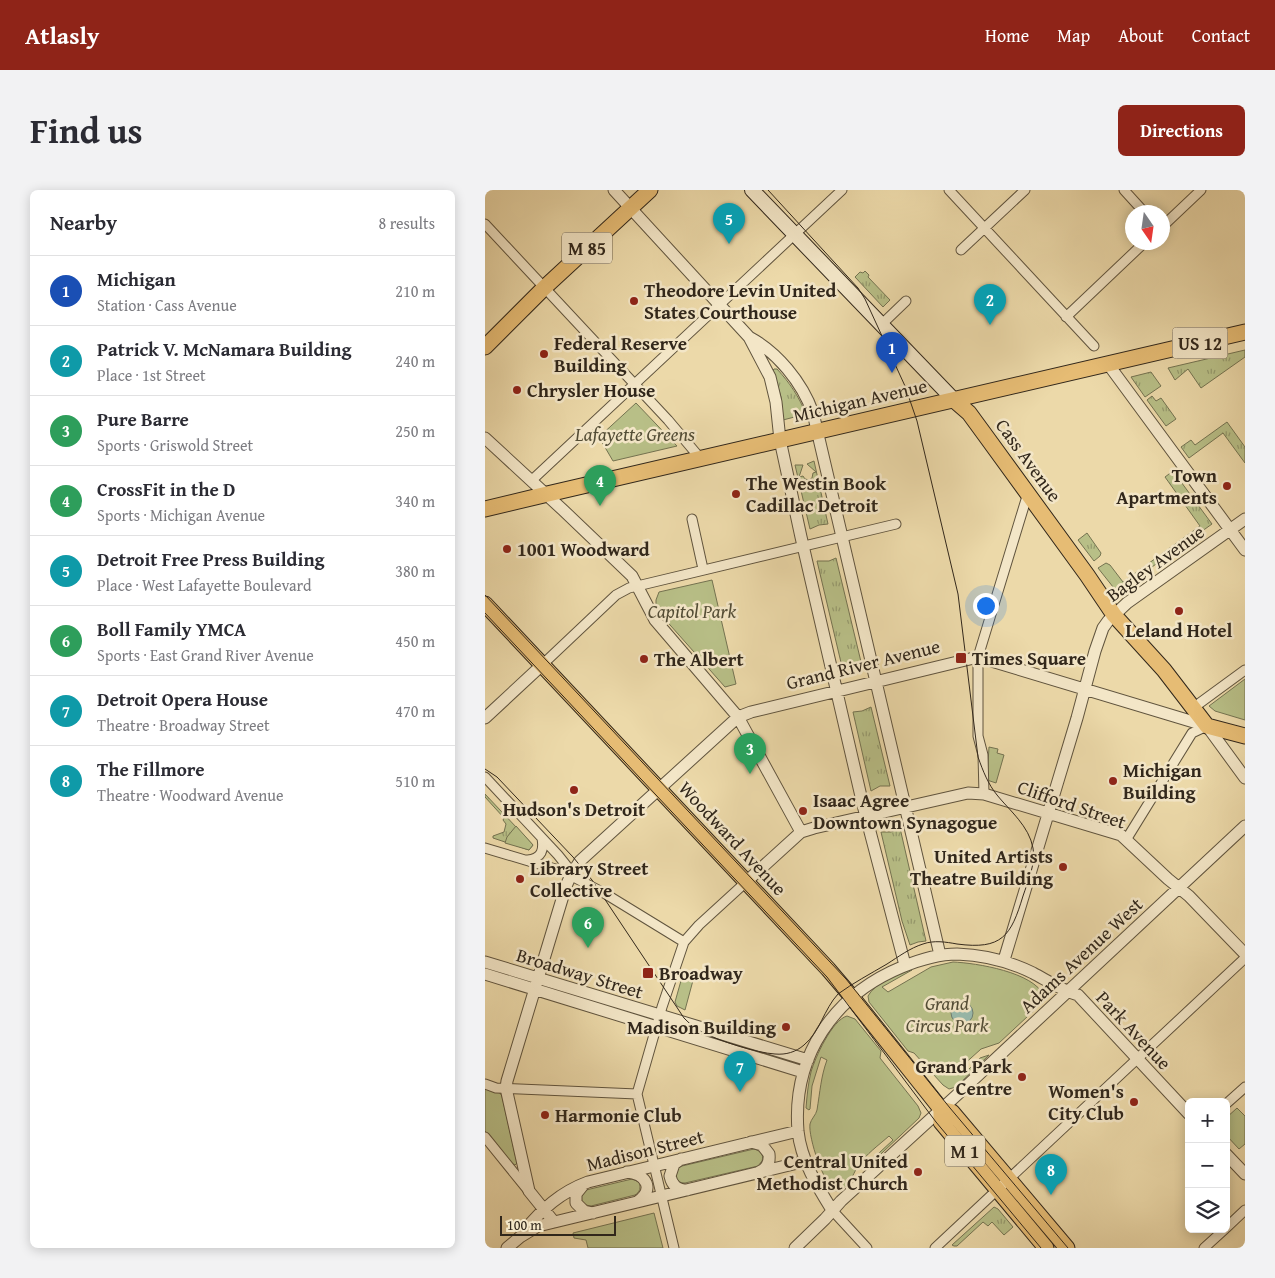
<!DOCTYPE html>
<html lang="en">
<head>
<meta charset="utf-8">
<style>
	:root { --surface:#fff; --page:#f2f2f3; --text:#2b2b33; --muted:#7c7c81; --line:#e1e1e2; --accent:#8f2418 }
	body { margin:0; font-family:"Gentium Book Plus",serif; background:var(--page); color:var(--text) }
	.controls { position:absolute; right:15px; bottom:15px; display:grid; overflow:hidden; border-radius:8px; box-shadow:0 2px 12px #0003 }
	.controls button { width:45px; height:45px; display:grid; place-items:center; padding:0; border:0; border-bottom:1px solid var(--line); background:var(--surface); color:var(--text); font:25px sans-serif }
	.compass { position:absolute; left:640px; top:15px; width:45px; height:45px; border-radius:50%; background:var(--surface); box-shadow:0 2px 12px #0003; rotate:167deg }
	.scale { position:absolute; left:15px; bottom:12px; width:116px; box-sizing:border-box; padding-left:5px; border:2px solid #31271b; border-top:0; font-size:14px; line-height:18px; white-space:nowrap; color:#31271b; -webkit-text-stroke:4px #f3e6c7; paint-order:stroke }
	.you { position:absolute; left:500px; top:415px; width:18px; height:18px; margin:-12px; border:4px solid #fff; border-radius:50%; background:#1a73e8; box-shadow:0 0 0 8px #1a73e833 }
	.badge { display:grid; place-items:center; width:32px; height:32px; border-radius:50%; background:var(--accent); color:#fff; font-size:16px; font-weight:700 }
	.pin { position:absolute; translate:-50% -41px; filter:drop-shadow(0 1px 2px #0008) }
	.pin::after { content:''; position:absolute; top:26px; width:18px; height:15px; background:inherit; clip-path:polygon(0 0,100% 0,50% 100%) }
	.list { margin:0; padding:0; list-style:none }
	h2 { display:flex; justify-content:space-between; align-items:center; height:65px; margin:0; padding:0 20px; font-size:21px }
	h2 small { font-size:16px; font-weight:400; color:var(--muted) }
	.list li { display:grid; grid-template-columns:32px 1fr auto; gap:15px; align-items:center; box-sizing:border-box; height:70px; padding:0 20px; border-top:1px solid var(--line) }
	.list b { display:block; font-size:19px; white-space:nowrap }
	.list p { margin:0; font-size:16px; white-space:nowrap; color:var(--muted) }
	.list em { font-size:16px; font-style:normal; color:var(--muted) }
	.icon { flex:none; width:28px; height:28px; fill:none; stroke:currentColor; stroke-width:2; stroke-linecap:round; stroke-linejoin:round }
	.map { position:relative; flex:none; width:760px; height:1058px; overflow:hidden; border-radius:8px }
	header { display:flex; align-items:center; gap:30px; box-sizing:border-box; height:70px; padding:0 25px; background:var(--accent); color:#fff }
	header strong { font-size:24px }
	nav { display:flex; gap:28px; margin-inline-start:auto; font-size:18px }
	.intro { display:flex; align-items:center; justify-content:space-between; box-sizing:border-box; height:120px; padding:0 30px }
	h1 { margin:0; font-size:35px }
	.button { padding:12px 22px; border-radius:8px; background:var(--accent); color:#fff; font-size:18px; font-weight:700 }
	main { display:flex; gap:30px; padding:0 30px }
	aside { flex:1; background:var(--surface); border-radius:8px; box-shadow:0 2px 12px #0003 }
	.map>svg:first-child { display:block }
	.grass { fill:url(#grass-tufts); stroke:#747351 }
	.park { fill:#b8bf87; stroke:#747351 }
	.water { fill:url(#water-ripples); stroke:#6f7f73 }
	.lines { fill:none; stroke-linecap:round; stroke-linejoin:round }
	.minor-casing { stroke:#60543e; stroke-width:11 }
	.tertiary-casing { stroke:#60543e; stroke-width:13 }
	.secondary-casing { stroke:#31271b; stroke-width:16 }
	.primary-casing { stroke:#31271b; stroke-width:17 }
	.minor { stroke:#f3e6c7; stroke-width:9 }
	.tertiary { stroke:#f3e6c7; stroke-width:11 }
	.secondary { stroke:#f3e6c7; stroke-width:14 }
	.primary { stroke:#e6bc74; stroke-width:15 }
	.tram { stroke:#31271b; stroke-width:1 }
	.poi-dot { fill:#8f2418; stroke:#f3e6c7; stroke-width:2 }
	.labels { text-anchor:middle; dominant-baseline:central; stroke-width:5; stroke-linejoin:round; paint-order:stroke }
	.shield { fill:#f3e6c7; stroke:#6b604f; stroke-width:1 }
	.shield-label { font-size:18px; font-weight:bold; fill:#31271b }
	.poi-label { font-size:19px; font-weight:bold; fill:#31271b; stroke:#f3e6c7; text-anchor:start }
	.street-label { font-size:19px; fill:#31271b; stroke:#f3e6c7 }
	.park-label { font-size:19px; font-style:italic; fill:#534d36; stroke:#f3e6c7 }
</style>
</head>
<body>
<header>
<strong>Atlasly</strong>
<nav><a>Home</a><a>Map</a><a>About</a><a>Contact</a></nav>
</header>
<div class="intro"><h1>Find us</h1><a class="button">Directions</a></div>
<main>
<aside>
<h2>Nearby<small>8 results</small></h2>
<ul class="list">
<li><span class="badge" style="background:#1a4fb4">1</span><div><b>Michigan</b><p>Station · Cass Avenue</p></div><em>210 m</em></li>
<li><span class="badge" style="background:#0f9aa8">2</span><div><b>Patrick V. McNamara Building</b><p>Place · 1st Street</p></div><em>240 m</em></li>
<li><span class="badge" style="background:#2e9e5b">3</span><div><b>Pure Barre</b><p>Sports · Griswold Street</p></div><em>250 m</em></li>
<li><span class="badge" style="background:#2e9e5b">4</span><div><b>CrossFit in the D</b><p>Sports · Michigan Avenue</p></div><em>340 m</em></li>
<li><span class="badge" style="background:#0f9aa8">5</span><div><b>Detroit Free Press Building</b><p>Place · West Lafayette Boulevard</p></div><em>380 m</em></li>
<li><span class="badge" style="background:#2e9e5b">6</span><div><b>Boll Family YMCA</b><p>Sports · East Grand River Avenue</p></div><em>450 m</em></li>
<li><span class="badge" style="background:#0f9aa8">7</span><div><b>Detroit Opera House</b><p>Theatre · Broadway Street</p></div><em>470 m</em></li>
<li><span class="badge" style="background:#0f9aa8">8</span><div><b>The Fillmore</b><p>Theatre · Woodward Avenue</p></div><em>510 m</em></li>
</ul>
</aside>
<div class="map">
<svg width="760" height="1058" viewBox="0 0 760 1058">
	<defs>
		<pattern id="grass-tufts" width="24" height="20" patternUnits="userSpaceOnUse" patternTransform="scale(1.25)"><rect width="24" height="20" fill="#b8bf87"/><path d="M3 7l-1-3M5 7V3M7 7l1-3M15 17l-1-3M17 17v-4M19 17l1-3" fill="none" stroke="#969b6e"/></pattern>
		<pattern id="water-ripples" width="26" height="14" patternUnits="userSpaceOnUse" patternTransform="scale(1.25)"><rect width="26" height="14" fill="#99baad"/><path d="M2 4q2-2 4 0t4 0M15 11q2-2 4 0t4 0" fill="none" stroke="#7d978c"/></pattern>
	</defs>
	<rect width="100%" height="100%" fill="#ecd9a9"/>
	<filter id="stains"><feTurbulence type="fractalNoise" baseFrequency=".004" numOctaves="4"/><feColorMatrix values="0 0 0 0 .2 0 0 0 0 .09 0 0 0 0 .02 0 0 0 .5 -.17"/></filter>
	<radialGradient id="worn" r=".72"><stop offset=".6" stop-color="#630" stop-opacity="0"/><stop offset="1" stop-color="#630" stop-opacity=".3"/></radialGradient>
	<path class="grass" d="M380,81L384,85L383,87L405,110L398,117L370,87L375,82L378,83Z
		M760,160V167L716,198L703,179L690,190L683,178Z
		M289,179H292C305,193 314,207 321,224L298,230L296,207L288,180Z
		M666,182L676,196L660,207L646,187Z
		M667,206L671,211L676,208L691,229L681,236L662,210Z
		M742,232L760,257V273L738,243L704,268L696,257L706,250L710,255Z
		M329,271L343,334L334,335L325,339L310,275H318L314,287L318,286L320,289L324,290L327,288L328,283L331,282L322,274Z
		M688,281L727,334L632,402L613,378L621,373L625,375L638,392L715,336L680,287Z
		M602,343L616,363L615,366L609,371L593,350Z
		M351,368L377,476L367,477L358,481L332,371H344Z
		M386,517L405,596H395L386,601L368,522L377,521Z
		M0,604L48,655L44,660L8,648V646L19,642L21,634L18,630L19,628L0,607Z
		M415,638L441,751L433,752L425,755L417,731L396,642H406Z
		M509,1017L513,1019L528,1037L519,1045L507,1032L503,1036L498,1032L472,1056H469L467,1055Z"/>
	<path class="park" d="M151,213L192,256L128,271L114,247Z
		M227,390L251,494L240,497L178,427L171,415V410L174,402Z
		M760,489V530L730,521L724,516Z
		M504,557L513,559L512,563L519,565L511,593L502,590Z
		M31,636L48,655L44,660L20,653L22,647Z
		M468,772C491,773 549,782 559,806L557,813L514,853L496,859L476,877L481,882L495,868L504,865L471,897L464,899L458,895L429,863L423,861L384,812L383,806C390,793 410,786 423,780H427L397,797L403,802L446,777Z
		M199,780L210,783L200,820L192,816L190,812Z
		M362,826L370,829L396,861L395,868L433,916L436,923L434,928L380,979L381,975L408,950L404,946C394,955 381,964 373,976C367,985 364,1000 351,1001C339,996 323,947 325,934C326,929 331,925 332,920C335,902 336,886 342,870L336,867L327,896L325,919L324,920L321,918C322,906 323,894 326,882C330,868 347,830 362,826Z
		M0,898L15,903L17,906L32,973L30,975L26,973L0,941Z
		M752,918L760,926V954L754,959L741,945V928Z
		M269,959C276,961 279,965 277,971L273,976L200,993C194,993 192,991 190,985L193,978L197,976Z
		M147,989L154,992C156,998 155,1002 150,1005L106,1016L101,1015L97,1012L96,1006L101,1000Z
		M169,1023L178,1058H103L101,1050L89,1048L88,1043Z"/>
	<path class="water" d="M466 823a11 11 0 1 1 22 0a11 11 0 1 1-22 0Z"/>
	<g class="lines">
		<defs>
			<path id="minor" d="M464,0L609,156
				M639,0L659,22
				M0,34L183,230L215,268
				M678,36L716,0
				M476,60L540,0
				M581,127L660,52
				M396,135L421,111
				M46,291L357,0
				M207,329L218,379
				M57,475L131,405L144,398L411,334
				M708,518L760,480
				M0,587L73,665L81,675L86,685
				M499,604L498,565L493,546V467L543,303
				M641,650L707,543L722,536
				M0,658L77,681L119,703L199,752
				M43,670C57,668 59,660 57,648
				M0,894L11,898L152,904
				M741,914L760,897
				M0,947L42,999
				M347,1020L382,1058
				M741,1038L760,1020
				M189,1058L152,904L177,817L199,752L214,735L261,692
				M450,1058L760,768
				M719,1058L740,1039"/>
			<path id="tertiary" d="M129,0L264,147L285,187L291,212L295,250L316,347L378,615L420,775
				M264,147C292,162 317,192 328,223L455,765
				M623,174L760,360
				M0,248L78,320L147,386L170,430L253,527L316,642
				M0,528L57,475
				M261,692L316,642L329,638L483,603L499,604L636,645L683,689L704,706L760,764
				M519,770L592,528L610,461L618,438L623,431L642,413L760,329
				M0,772L323,870
				M0,784L318,882
				M266,952L277,955L284,964C285,973 282,979 274,982
				M741,964L760,984
				M196,969L189,974L185,986C187,995 192,1000 202,1000
				M142,982C162,984 170,1000 152,1012
				M99,994L91,1004V1013L99,1021L108,1023
				M347,1020C332,996 316,970 313,941C307,866 349,805 417,777C434,770 453,764 472,764C499,765 524,771 548,783C563,791 576,800 593,805L704,924
				M69,1032L44,1001L21,898L22,891L81,696L86,685L95,671L253,527L266,522L493,467L722,536L760,588
				M39,1041C57,1019 76,1002 103,992L313,941
				M22,1058L35,1047L53,1036L321,971
				M310,1058L340,1029L356,1011L473,904L760,636"/>
			<path id="secondary" d="M267,0L469,210"/>
			<path id="primary" d="M0,157L59,98L165,0
				M469,210L484,223L503,249L602,385L629,425L679,480L722,536L760,546
				M0,319C253,258 507,201 760,142
				M0,414L343,779L366,806L456,919V932L561,1058
				M456,919L467,922L582,1058"/>
		</defs>
		<use href="#minor" class="minor-casing"/>
		<use href="#tertiary" class="tertiary-casing"/>
		<use href="#secondary" class="secondary-casing"/>
		<use href="#primary" class="primary-casing"/>
		<use href="#minor" class="minor"/>
		<use href="#tertiary" class="tertiary"/>
		<use href="#secondary" class="secondary"/>
		<use href="#primary" class="primary"/>
		<path class="tram" d="M0,405L361,789L465,918L583,1058
			M0,423L342,787L451,932L556,1058
			M0,579L12,587L88,667L107,690L199,828C204,833 210,839 217,842C234,851 272,863 290,864C301,865 311,862 319,855C335,842 339,819 353,804C368,793 385,784 402,774C413,767 425,758 438,754C449,750 461,752 472,754C517,760 526,746 538,706C543,691 551,673 548,658C544,636 525,621 512,605C503,594 498,581 493,567L473,404L432,231L420,196L380,109L373,98L283,0"/>
	</g>
	<g class="poi-dot">
		<circle cx="149" cy="111" r="5"/>
		<circle cx="59" cy="164" r="5"/>
		<circle cx="32" cy="200" r="5"/>
		<circle cx="742" cy="296" r="5"/>
		<circle cx="251" cy="304" r="5"/>
		<circle cx="22" cy="359" r="5"/>
		<circle cx="694" cy="421" r="5"/>
		<rect x="470" y="462" width="12" height="12" rx="2.5"/>
		<circle cx="159" cy="469" r="5"/>
		<circle cx="628" cy="591" r="5"/>
		<circle cx="89" cy="600" r="5"/>
		<circle cx="318" cy="621" r="5"/>
		<circle cx="578" cy="677" r="5"/>
		<circle cx="35" cy="689" r="5"/>
		<rect x="157" y="777" width="12" height="12" rx="2.5"/>
		<circle cx="301" cy="837" r="5"/>
		<circle cx="537" cy="887" r="5"/>
		<circle cx="649" cy="912" r="5"/>
		<circle cx="60" cy="925" r="5"/>
		<circle cx="433" cy="982" r="5"/>
	</g>
	<g class="labels">
		<g class="shield">
			<rect x="77" y="42.5" width="50" height="31" rx="4"/>
			<rect x="687.5" y="137.5" width="55" height="31" rx="4"/>
			<rect x="460" y="945.5" width="40" height="31" rx="4"/>
		</g>
		<g class="shield-label">
			<text x="102" y="58">M 85</text>
			<text x="715" y="153">US 12</text>
			<text x="480" y="961">M 1</text>
		</g>
		<g class="poi-label">
			<text x="159" y="100">Theodore Levin United<tspan x="159" dy="22">States Courthouse</tspan></text>
			<text x="69" y="153">Federal Reserve<tspan x="69" dy="22">Building</tspan></text>
			<text x="42" y="200">Chrysler House</text>
			<text x="732" y="285" text-anchor="end">Town<tspan x="732" dy="22">Apartments</tspan></text>
			<text x="261" y="293">The Westin Book<tspan x="261" dy="22">Cadillac Detroit</tspan></text>
			<text x="32" y="359">1001 Woodward</text>
			<text x="694" y="440" text-anchor="middle">Leland Hotel</text>
			<text x="487" y="468">Times Square</text>
			<text x="169" y="469">The Albert</text>
			<text x="638" y="580">Michigan<tspan x="638" dy="22">Building</tspan></text>
			<text x="328" y="610">Isaac Agree<tspan x="328" dy="22">Downtown Synagogue</tspan></text>
			<text x="89" y="619" text-anchor="middle">Hudson's Detroit</text>
			<text x="568" y="666" text-anchor="end">United Artists<tspan x="568" dy="22">Theatre Building</tspan></text>
			<text x="45" y="678">Library Street<tspan x="45" dy="22">Collective</tspan></text>
			<text x="174" y="783">Broadway</text>
			<text x="291" y="837" text-anchor="end">Madison Building</text>
			<text x="527" y="876" text-anchor="end">Grand Park<tspan x="527" dy="22">Centre</tspan></text>
			<text x="639" y="901" text-anchor="end">Women's<tspan x="639" dy="22">City Club</tspan></text>
			<text x="70" y="925">Harmonie Club</text>
			<text x="423" y="971" text-anchor="end">Central United<tspan x="423" dy="22">Methodist Church</tspan></text>
		</g>
		<g class="street-label">
			<text transform="translate(375 210) rotate(-13)">Michigan Avenue</text>
			<text transform="translate(544 270) rotate(54)">Cass Avenue</text>
			<text transform="translate(670 373) rotate(-36)">Bagley Avenue</text>
			<text transform="translate(378 474) rotate(-14)">Grand River Avenue</text>
			<text transform="translate(587 614) rotate(19)">Clifford Street</text>
			<text transform="translate(248 648) rotate(47)">Woodward Avenue</text>
			<text transform="translate(596 765) rotate(-43)">Adams Avenue West</text>
			<text transform="translate(95 783) rotate(17)">Broadway Street</text>
			<text transform="translate(649 840) rotate(47)">Park Avenue</text>
			<text transform="translate(160 960) rotate(-14)">Madison Street</text>
		</g>
		<g class="park-label">
			<text x="150" y="244">Lafayette Greens</text>
			<text x="207" y="421">Capitol Park</text>
			<text x="462" y="813">Grand<tspan x="462" dy="22">Circus Park</tspan></text>
		</g>
	</g>
	<rect width="100%" height="100%" filter="url(#stains)"/>
	<rect width="100%" height="100%" fill="url(#worn)"/>
</svg>
<div class="controls">
<button>+</button>
<button>−</button>
<button><svg class="icon" aria-label="layers" viewBox="0 0 24 24"><path d="M12 4l9 5-9 5-9-5zM3 14l9 5 9-5"/></svg></button>
</div>
<svg class="compass" viewBox="-18 -18 36 36"><path d="M0-13l5 13h-10z" fill="#e53935"/><path d="M0 13l5-13h-10z" fill="#7c7c81"/></svg>
<div class="scale">100 m</div>
<div class="you"></div>
<div class="pin badge" style="left:407px;top:183px;background:#1a4fb4">1</div>
<div class="pin badge" style="left:505px;top:135px;background:#0f9aa8">2</div>
<div class="pin badge" style="left:265px;top:584px;background:#2e9e5b">3</div>
<div class="pin badge" style="left:115px;top:316px;background:#2e9e5b">4</div>
<div class="pin badge" style="left:244px;top:54px;background:#0f9aa8">5</div>
<div class="pin badge" style="left:103px;top:758px;background:#2e9e5b">6</div>
<div class="pin badge" style="left:255px;top:902px;background:#0f9aa8">7</div>
<div class="pin badge" style="left:566px;top:1005px;background:#0f9aa8">8</div>
</div>
</main>
</body>
</html>
